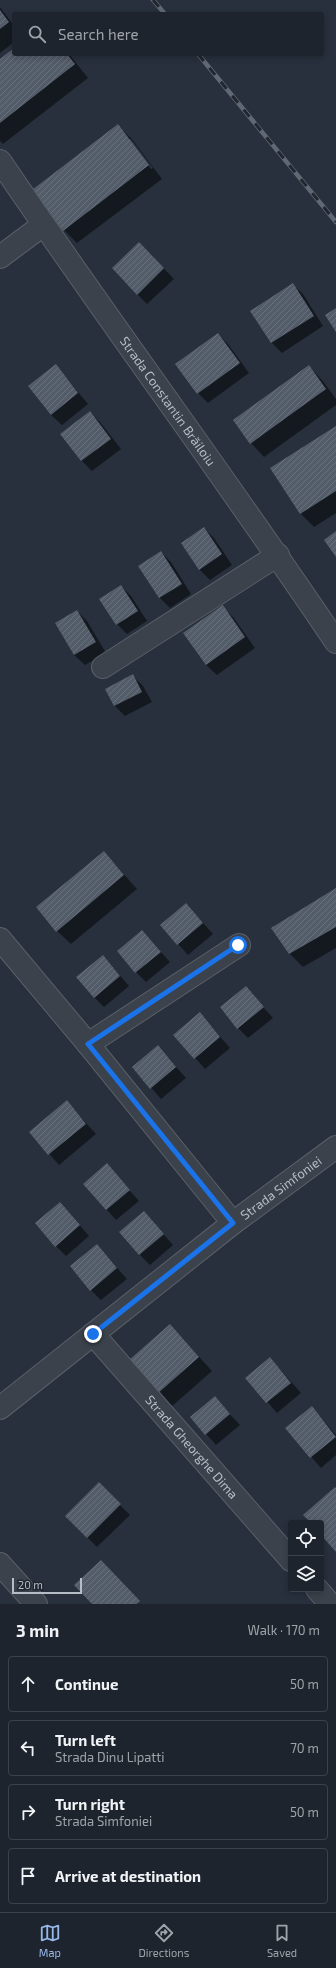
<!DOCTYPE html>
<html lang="en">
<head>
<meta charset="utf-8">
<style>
	:root { --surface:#1d242d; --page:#2a3039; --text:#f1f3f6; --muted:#a0a4aa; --line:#3b4149; --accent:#97b8ec }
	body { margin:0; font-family:"Exo 2",sans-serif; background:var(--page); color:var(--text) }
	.controls { position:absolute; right:12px; bottom:12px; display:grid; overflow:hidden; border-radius:4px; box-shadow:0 2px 6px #0003 }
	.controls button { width:36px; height:36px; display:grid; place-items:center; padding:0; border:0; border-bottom:1px solid var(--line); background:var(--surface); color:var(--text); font:20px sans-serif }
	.scale { position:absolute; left:12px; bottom:10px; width:70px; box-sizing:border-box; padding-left:4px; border:2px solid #b7bdc7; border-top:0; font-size:11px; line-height:14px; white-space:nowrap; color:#b7bdc7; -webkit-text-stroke:3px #202731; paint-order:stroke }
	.stop { position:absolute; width:12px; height:12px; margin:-9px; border:3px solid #1a73e8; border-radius:50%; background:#fff }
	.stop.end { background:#1a73e8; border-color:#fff; box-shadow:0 1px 4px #0008 }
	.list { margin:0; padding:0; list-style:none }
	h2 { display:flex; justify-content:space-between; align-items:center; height:52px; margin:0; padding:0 16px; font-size:17px }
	h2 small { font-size:13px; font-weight:400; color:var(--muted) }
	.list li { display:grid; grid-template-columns:26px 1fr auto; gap:12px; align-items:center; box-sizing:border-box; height:56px; margin:0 8px 8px; padding:0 8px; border:1px solid var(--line); border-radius:4px }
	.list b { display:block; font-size:15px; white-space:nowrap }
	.list p { margin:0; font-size:13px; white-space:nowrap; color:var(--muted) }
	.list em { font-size:13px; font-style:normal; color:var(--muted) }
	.icon { flex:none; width:22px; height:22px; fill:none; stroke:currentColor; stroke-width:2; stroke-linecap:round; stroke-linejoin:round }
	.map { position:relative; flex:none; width:336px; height:1604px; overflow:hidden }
	.search { position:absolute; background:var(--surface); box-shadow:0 2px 6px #0003; left:12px; right:12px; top:12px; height:44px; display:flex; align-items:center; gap:10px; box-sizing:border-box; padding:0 14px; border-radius:4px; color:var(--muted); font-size:15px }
	.sheet { height:308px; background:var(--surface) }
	nav { display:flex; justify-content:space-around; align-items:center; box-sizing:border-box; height:56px; border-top:1px solid var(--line); background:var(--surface); font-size:11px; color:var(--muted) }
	nav a { display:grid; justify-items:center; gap:2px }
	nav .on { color:var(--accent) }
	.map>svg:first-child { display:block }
	.shadow { fill:#0007; fill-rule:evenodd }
	.building { fill:url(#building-hatch) }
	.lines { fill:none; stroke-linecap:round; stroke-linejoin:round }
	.street-casing { stroke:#59606a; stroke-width:24 }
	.street { stroke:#3b424c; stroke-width:22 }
	.rail-casing { stroke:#606874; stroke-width:4.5 }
	.rail { stroke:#202731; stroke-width:3; stroke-dasharray:9; stroke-linecap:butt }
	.route { stroke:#1a73e8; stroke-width:5 }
	.labels { text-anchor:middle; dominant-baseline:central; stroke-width:4; stroke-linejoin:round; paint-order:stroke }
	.street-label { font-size:13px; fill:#b7bdc7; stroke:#202731 }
</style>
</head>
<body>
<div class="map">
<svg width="336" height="1604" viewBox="0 0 336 1604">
	<defs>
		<pattern id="building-hatch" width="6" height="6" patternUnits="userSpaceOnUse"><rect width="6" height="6" fill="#535c69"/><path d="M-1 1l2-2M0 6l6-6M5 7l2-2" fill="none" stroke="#6a717d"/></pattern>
	</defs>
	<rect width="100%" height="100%" fill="#27303c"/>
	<path class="shadow" d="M0,7L14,26V42L0,53Z
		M14,49V54H69L88,78L3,144L0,141V60Z
		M118,126L132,139L162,179L77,243L64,230ZM128,139H131L153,168L151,169Z
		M149,253L174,279L147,304L137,294Z
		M292,284L303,294L323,326L282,353L271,342Z
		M218,334L228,344L249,373L208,403L198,393Z
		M56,366L88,404L62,425L51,415Z
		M309,366L322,380L336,399V405L264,457L251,443Z
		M90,412L100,422L121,449L92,471L82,461L61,434Z
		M336,427V513L314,527L301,514Z
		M204,528L214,538L232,565L210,580L200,570L182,543Z
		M161,552L171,562L191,594L170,608L160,598L139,566Z
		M121,586L131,596L147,621L127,634L117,624Z
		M223,607L233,617L255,648L217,675L206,665Z
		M77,611L87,621L106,653L85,665L74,655Z
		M133,676L143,686L152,702L125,716L115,706L106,689Z
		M104,852L137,889L71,944L57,931Z
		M336,889V948L303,967L289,953Z
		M186,904L213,934L188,955L161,925Z
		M142,931L170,962L146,982L136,972Z
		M103,956L129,986L104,1007L94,997Z
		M245,987L273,1018L248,1038L238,1028Z
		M200,1014L230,1048L205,1069L175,1035Z
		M158,1047L186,1078L161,1099L133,1067Z
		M67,1102L96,1134L59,1165L30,1132Z
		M107,1165L139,1201L116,1220L84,1184Z
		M144,1212L173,1245L150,1265L139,1254Z
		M70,1214L89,1236L66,1256L56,1246Z
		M97,1245L127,1279L101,1300L91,1290Z
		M170,1325L212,1371L171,1407L158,1394Z
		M270,1358L301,1393L277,1413L247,1378Z
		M215,1398L240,1425L216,1445L191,1417Z
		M312,1407L336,1435V1455L321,1468L286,1428Z
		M99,1484L130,1515L97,1547L66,1516Z"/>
	<path class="building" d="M0,10L9,22L0,29Z
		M14,48V54H67L75,64L0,123V59Z
		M118,124L149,165L63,231L32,190Z
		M139,242L164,268L137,295L112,268Z
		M293,283L314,316L271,343L250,311Z
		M336,308V332L325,315Z
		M218,333L240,363L197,394L175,364Z
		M56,364L78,393L51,415L28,386Z
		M309,365L326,389L250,444L233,420Z
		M90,411L111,439L81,461L60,434Z
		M336,426V491L300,514L270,468Z
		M204,527L222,554L199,570L181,543Z
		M336,531V557L324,540Z
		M161,551L182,584L159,598L138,566Z
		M121,585L138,611L116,625L99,599Z
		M223,605L245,637L206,665L183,633Z
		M77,610L96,642L74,655L55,623Z
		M133,674L142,692L114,706L105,689Z
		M104,851L124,875L56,932L36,907Z
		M336,888V927L289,954L271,928Z
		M186,903L203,923L177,945L160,925Z
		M142,930L161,952L135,973L117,951Z
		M103,955L120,976L94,998L76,977Z
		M246,986L264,1007L237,1029L220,1007Z
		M200,1012L220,1037L194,1059L173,1035Z
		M158,1045L176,1067L150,1089L132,1067Z
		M67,1100L86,1124L48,1155L29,1132Z
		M107,1163L130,1190L106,1210L83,1184Z
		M60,1202L80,1225L55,1247L35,1223Z
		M144,1211L164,1234L139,1255L119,1232Z
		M97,1244L117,1268L90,1291L70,1266Z
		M170,1324L199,1357L157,1394L128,1361Z
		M270,1357L291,1383L266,1403L245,1378Z
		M215,1396L230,1414L205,1435L190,1417Z
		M312,1406L336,1437L310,1458L285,1428Z
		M99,1482L121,1504L87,1538L65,1516Z
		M335,1487L336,1488V1552L321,1535V1523H311L303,1515Z
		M101,1560L140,1601L136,1604H92L74,1585Z"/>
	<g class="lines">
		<defs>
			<g id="street">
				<path id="s1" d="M0,161C110,323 227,480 336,642"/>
				<path d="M0,257L43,225"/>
				<path d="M103,667L278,555"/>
				<path d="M0,939L88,1044L233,1223"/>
				<path d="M88,1044L239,945"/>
				<path id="s2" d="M93,1334L291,1560"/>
				<path id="s3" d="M0,1408L233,1223L336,1147"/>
				<path d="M0,1564L36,1604"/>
				<path d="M317,1589L330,1604"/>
			</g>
		</defs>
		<use href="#street" class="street-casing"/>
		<use href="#street" class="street"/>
		<defs>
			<path id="rail" d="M153,0L165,14
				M198,54L336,222"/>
		</defs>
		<use href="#rail" class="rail-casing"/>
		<use href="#rail" class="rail"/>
	</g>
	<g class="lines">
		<path class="route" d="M93,1334L233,1223L88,1044L238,945"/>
	</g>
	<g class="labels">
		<g class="street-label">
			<text stroke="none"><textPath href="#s1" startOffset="293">Strada Constantin Brăiloiu</textPath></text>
			<text stroke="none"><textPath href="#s3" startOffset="357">Strada Simfoniei</textPath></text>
			<text stroke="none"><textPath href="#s2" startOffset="150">Strada Gheorghe Dima</textPath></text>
		</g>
	</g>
</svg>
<div class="controls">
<button><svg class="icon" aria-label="locate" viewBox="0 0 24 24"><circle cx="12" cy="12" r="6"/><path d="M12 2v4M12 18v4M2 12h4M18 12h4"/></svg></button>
<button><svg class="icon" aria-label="layers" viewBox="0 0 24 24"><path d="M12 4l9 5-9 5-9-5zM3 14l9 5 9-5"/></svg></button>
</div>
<div class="scale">20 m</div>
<div class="stop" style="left:238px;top:945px"></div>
<div class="stop end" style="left:93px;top:1334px"></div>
<div class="search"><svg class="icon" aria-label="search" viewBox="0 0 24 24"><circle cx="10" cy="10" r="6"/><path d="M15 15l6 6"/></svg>Search here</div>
</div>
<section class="sheet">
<h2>3 min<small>Walk · 170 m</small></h2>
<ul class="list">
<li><svg class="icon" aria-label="ahead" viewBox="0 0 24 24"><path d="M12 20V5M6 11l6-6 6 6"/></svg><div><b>Continue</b></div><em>50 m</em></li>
<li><svg class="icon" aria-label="left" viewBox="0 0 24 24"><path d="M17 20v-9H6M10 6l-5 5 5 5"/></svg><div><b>Turn left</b><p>Strada Dinu Lipatti</p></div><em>70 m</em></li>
<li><svg class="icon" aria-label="right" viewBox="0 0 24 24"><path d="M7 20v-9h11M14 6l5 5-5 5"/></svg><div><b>Turn right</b><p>Strada Simfoniei</p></div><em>50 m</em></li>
<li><svg class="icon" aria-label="arrive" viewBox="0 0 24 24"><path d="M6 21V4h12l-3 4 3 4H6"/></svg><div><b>Arrive at destination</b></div></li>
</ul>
</section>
<nav>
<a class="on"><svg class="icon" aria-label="map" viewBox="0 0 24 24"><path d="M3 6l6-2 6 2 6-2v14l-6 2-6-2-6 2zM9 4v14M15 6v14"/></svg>Map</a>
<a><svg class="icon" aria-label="directions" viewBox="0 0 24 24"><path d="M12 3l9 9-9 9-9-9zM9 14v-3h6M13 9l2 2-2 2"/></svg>Directions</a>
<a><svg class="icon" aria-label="saved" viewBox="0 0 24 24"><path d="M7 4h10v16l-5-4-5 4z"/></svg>Saved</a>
</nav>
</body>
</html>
